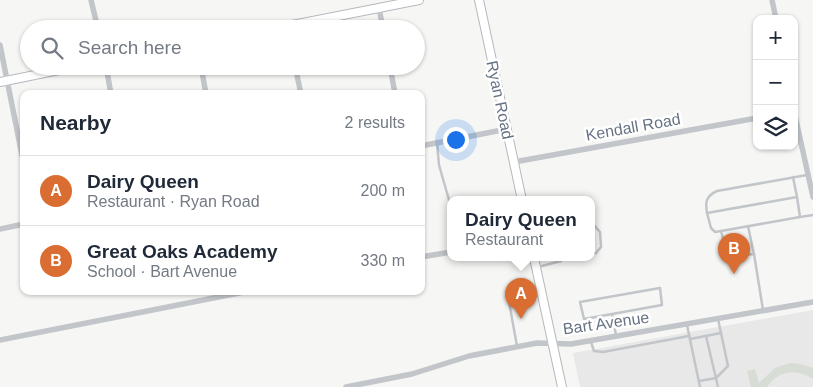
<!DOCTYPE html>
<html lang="en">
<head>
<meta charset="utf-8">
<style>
  :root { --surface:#fff; --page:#f6f6f7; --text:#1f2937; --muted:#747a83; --line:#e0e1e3; --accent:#da6d31 }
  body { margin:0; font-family:Arial,sans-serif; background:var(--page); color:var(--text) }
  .controls { position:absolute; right:15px; top:15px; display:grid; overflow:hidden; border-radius:10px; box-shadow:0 1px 4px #0004 }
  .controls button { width:45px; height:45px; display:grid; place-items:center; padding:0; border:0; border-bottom:1px solid var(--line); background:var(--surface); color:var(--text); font:25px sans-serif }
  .you { position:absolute; left:455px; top:139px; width:18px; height:18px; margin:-12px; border:4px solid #fff; border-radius:50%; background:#1a73e8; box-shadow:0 0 0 8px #1a73e833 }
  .badge { display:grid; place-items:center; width:32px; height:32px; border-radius:50%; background:var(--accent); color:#fff; font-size:16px; font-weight:700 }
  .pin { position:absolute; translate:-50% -41px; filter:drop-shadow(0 1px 2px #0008) }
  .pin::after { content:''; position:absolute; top:26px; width:18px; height:15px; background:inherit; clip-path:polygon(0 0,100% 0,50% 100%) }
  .popup { position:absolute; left:447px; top:196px; width:148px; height:65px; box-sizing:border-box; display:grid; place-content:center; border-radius:10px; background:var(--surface); filter:drop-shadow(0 1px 4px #0005); font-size:16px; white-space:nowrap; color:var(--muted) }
  .popup b { font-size:19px; color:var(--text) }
  .popup::after { content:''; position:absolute; left:50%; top:100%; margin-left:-10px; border:10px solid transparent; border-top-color:var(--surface) }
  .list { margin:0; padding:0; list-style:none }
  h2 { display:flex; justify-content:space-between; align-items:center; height:65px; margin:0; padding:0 20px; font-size:21px }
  h2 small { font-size:16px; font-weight:400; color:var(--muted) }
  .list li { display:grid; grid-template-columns:32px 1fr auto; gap:15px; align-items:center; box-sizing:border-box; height:70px; padding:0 20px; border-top:1px solid var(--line) }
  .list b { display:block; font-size:19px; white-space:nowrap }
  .list p { margin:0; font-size:16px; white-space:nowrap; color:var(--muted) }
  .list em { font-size:16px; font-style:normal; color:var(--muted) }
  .icon { flex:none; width:28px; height:28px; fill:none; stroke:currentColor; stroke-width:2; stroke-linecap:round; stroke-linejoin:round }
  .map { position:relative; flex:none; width:813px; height:387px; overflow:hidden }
  .search { position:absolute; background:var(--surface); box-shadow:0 1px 4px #0004; left:20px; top:20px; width:405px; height:55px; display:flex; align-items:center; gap:12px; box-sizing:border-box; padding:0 18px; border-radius:28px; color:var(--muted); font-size:19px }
  .panel { position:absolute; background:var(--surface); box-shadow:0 1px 4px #0004; left:20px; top:90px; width:405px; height:205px; border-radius:10px }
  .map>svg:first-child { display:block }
</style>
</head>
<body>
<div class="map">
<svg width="813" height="387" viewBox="0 0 813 387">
  <rect width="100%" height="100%" fill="#f6f7f4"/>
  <polygon fill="#e7e8e7" points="813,310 813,387 580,387 573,353"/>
  <path fill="#d7ddd5" d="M 790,363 L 800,364 L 813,368 L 813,379 C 797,368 778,370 767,387 L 751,387 L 747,371 L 755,369 L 759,383 L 775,368 Z"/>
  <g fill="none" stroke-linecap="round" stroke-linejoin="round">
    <g stroke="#b5b8bd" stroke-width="10">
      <g id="secondary">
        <polyline points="479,0 522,200"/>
        <polyline points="272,29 419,0"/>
        <polyline points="0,82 79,66"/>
        <polyline points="534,258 562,387"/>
      </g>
    </g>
    <g stroke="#c2c5c9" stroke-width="2.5">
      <polyline points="437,143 439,165 451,207"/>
      <polyline points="793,177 797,197"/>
      <polyline points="707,213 711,228 715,232 721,231"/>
      <polyline points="800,217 813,215"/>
      <polyline points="591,224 593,224 600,232 601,247 596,253 591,254"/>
      <polyline points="748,226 754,254"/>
      <polyline points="538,267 561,261"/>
      <path d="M 763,310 L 754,254 L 728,257 L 721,231 L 800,217 L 797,197 L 707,213 C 705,202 706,196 717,191 L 807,175"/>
      <polyline points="612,314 584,319 580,302 660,288 662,305 612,314 616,335"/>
      <polyline points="687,325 700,387"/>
      <polyline points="706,336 718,387"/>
      <polyline points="690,339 721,333"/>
      <polyline points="591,342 594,351 603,352 689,336"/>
      <polyline points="517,346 509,302 541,295"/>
      <polyline points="699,381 716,378 728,366 718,319"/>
    </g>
    <g stroke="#c2c5c9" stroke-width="5.5">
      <polyline points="91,0 98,29"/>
      <polyline points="772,0 776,19"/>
      <polyline points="379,8 383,29"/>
      <polyline points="0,45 24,165"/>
      <polyline points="106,66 111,94"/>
      <polyline points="201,66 206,94"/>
      <polyline points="295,66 301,94"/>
      <polyline points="390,66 395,94"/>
      <polyline points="794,111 813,197"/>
      <polyline points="421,146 507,129"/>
      <polyline points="514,162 757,118"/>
      <polyline points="0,229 24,224"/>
      <polyline points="421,257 451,252"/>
      <polyline points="0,340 249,291"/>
      <polyline points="346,387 412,374 469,356 537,343 571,344 813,302"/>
    </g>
    <use href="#secondary" stroke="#fff" stroke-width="8"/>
  </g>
  <g text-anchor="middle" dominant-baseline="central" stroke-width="5" stroke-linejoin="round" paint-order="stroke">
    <g font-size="16" fill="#677383" stroke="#fff">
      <text transform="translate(500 100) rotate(78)">Ryan Road</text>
      <text transform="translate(633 127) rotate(-10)">Kendall Road</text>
      <text transform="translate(606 323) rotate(-8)">Bart Avenue</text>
    </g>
  </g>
</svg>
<div class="controls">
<button>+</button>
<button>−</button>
<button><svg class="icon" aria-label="layers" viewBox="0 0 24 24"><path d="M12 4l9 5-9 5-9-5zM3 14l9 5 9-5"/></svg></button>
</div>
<div class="you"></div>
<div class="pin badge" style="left:521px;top:319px">A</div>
<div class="popup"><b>Dairy Queen</b>Restaurant</div>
<div class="pin badge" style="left:734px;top:274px">B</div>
<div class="search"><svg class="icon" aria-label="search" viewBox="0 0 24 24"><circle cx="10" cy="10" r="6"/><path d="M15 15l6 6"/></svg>Search here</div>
<section class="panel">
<h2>Nearby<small>2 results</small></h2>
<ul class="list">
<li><span class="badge">A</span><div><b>Dairy Queen</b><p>Restaurant · Ryan Road</p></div><em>200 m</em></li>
<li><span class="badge">B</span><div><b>Great Oaks Academy</b><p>School · Bart Avenue</p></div><em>330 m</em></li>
</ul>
</section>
</div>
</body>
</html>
